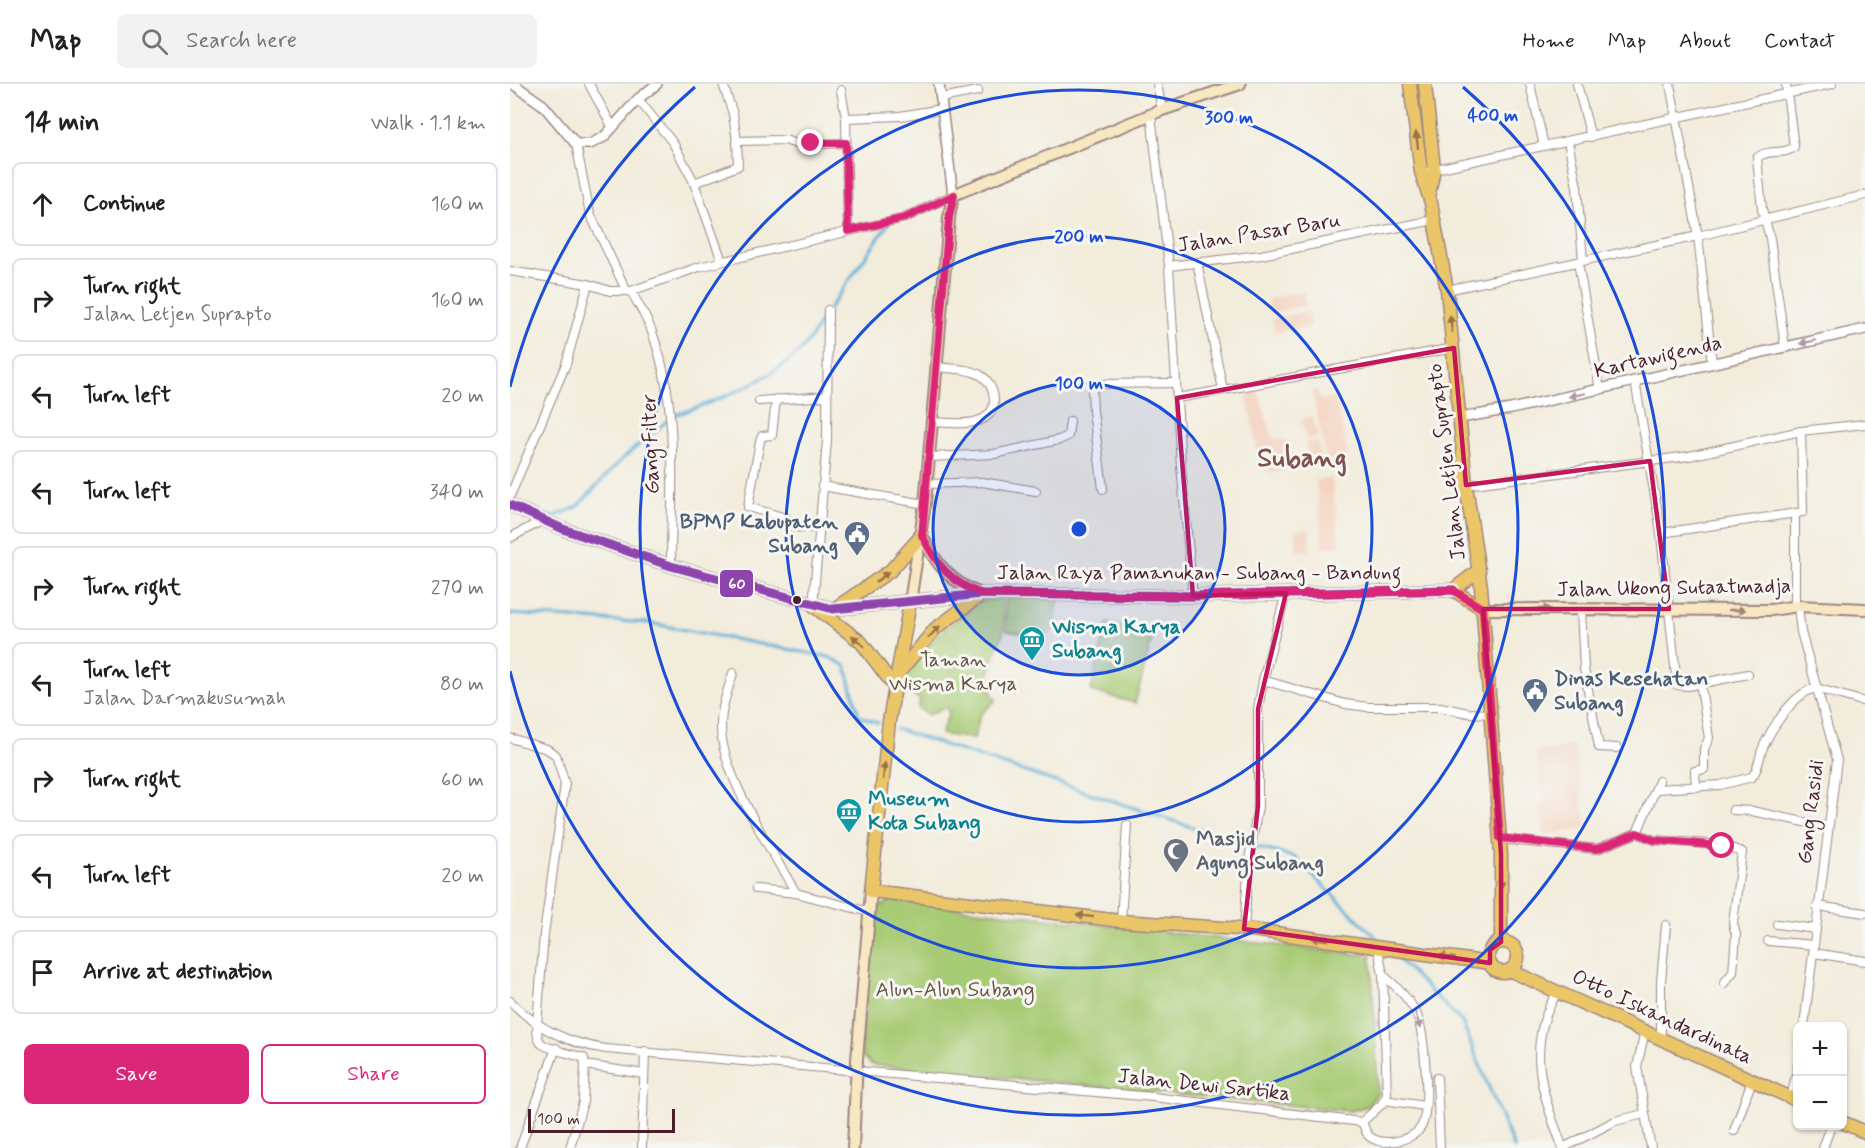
<!DOCTYPE html>
<html lang="en">
<head>
<meta charset="utf-8">
<style>
  :root { --surface:#fff; --page:#f2f2f2; --text:#202124; --muted:#757577; --line:#e0e0e0; --accent:#db2777 }
  body { margin:0; font-family:Mynerve,sans-serif; background:var(--page); color:var(--text) }
  .controls { position:absolute; right:18px; bottom:18px; display:grid; overflow:hidden; border-radius:9px; box-shadow:0 2px 4px #0004 }
  .controls button { width:54px; height:54px; display:grid; place-items:center; padding:0; border:0; border-bottom:2px solid var(--line); background:var(--surface); color:var(--text); font:30px sans-serif }
  .scale { position:absolute; left:18px; bottom:15px; width:147px; box-sizing:border-box; padding-left:6px; border:3px solid #4a1f2b; border-top:0; font-size:16px; line-height:21px; white-space:nowrap; color:#4a1f2b; -webkit-text-stroke:4px #f6f6f2; paint-order:stroke }
  .stop { position:absolute; width:18px; height:18px; margin:-14px; border:4px solid #db2777; border-radius:50%; background:#fff }
  .stop.end { background:#db2777; border-color:#fff; box-shadow:0 2px 6px #0008 }
  .list { margin:0; padding:0; list-style:none }
  h2 { display:flex; justify-content:space-between; align-items:center; height:78px; margin:0; padding:0 24px; font-size:26px }
  h2 small { font-size:20px; font-weight:400; color:var(--muted) }
  .list li { display:grid; grid-template-columns:39px 1fr auto; gap:18px; align-items:center; box-sizing:border-box; height:84px; margin:0 12px 12px; padding:0 12px; border:2px solid var(--line); border-radius:9px }
  .list b { display:block; font-size:22px; white-space:nowrap }
  .list p { margin:0; font-size:20px; white-space:nowrap; color:var(--muted) }
  .list em { font-size:20px; font-style:normal; color:var(--muted) }
  .actions { display:flex; gap:12px; padding:18px 24px }
  .actions a { flex:1; padding:14px 0; border:2px solid var(--accent); border-radius:9px; text-align:center; font-size:21px; color:var(--accent) }
  .actions .main { background:var(--accent); color:#fff }
  .icon { flex:none; width:33px; height:33px; fill:none; stroke:currentColor; stroke-width:2; stroke-linecap:round; stroke-linejoin:round }
  .map { position:relative; flex:none; width:1355px; height:1064px; overflow:hidden }
  header { display:flex; align-items:center; gap:36px; box-sizing:border-box; height:84px; padding:0 30px; background:var(--surface); border-bottom:2px solid var(--line) }
  header strong { font-size:28px }
  nav { display:flex; gap:33px; margin-inline-start:auto; font-size:21px }
  .search { width:420px; height:54px; background:var(--page); display:flex; align-items:center; gap:15px; box-sizing:border-box; padding:0 21px; border-radius:9px; color:var(--muted); font-size:22px }
  main { display:flex }
  aside { flex:1; background:var(--surface) }
  .map>svg:first-child { display:block }
</style>
</head>
<body>
<header>
<strong>Map</strong>
<div class="search"><svg class="icon" aria-label="search" viewBox="0 0 24 24"><circle cx="10" cy="10" r="6"/><path d="M15 15l6 6"/></svg>Search here</div>
<nav><a>Home</a><a>Map</a><a>About</a><a>Contact</a></nav>
</header>
<main>
<aside>
<h2>14 min<small>Walk · 1.1 km</small></h2>
<ul class="list">
<li><svg class="icon" aria-label="ahead" viewBox="0 0 24 24"><path d="M12 20V5M6 11l6-6 6 6"/></svg><div><b>Continue</b></div><em>160 m</em></li>
<li><svg class="icon" aria-label="right" viewBox="0 0 24 24"><path d="M7 20v-9h11M14 6l5 5-5 5"/></svg><div><b>Turn right</b><p>Jalan Letjen Suprapto</p></div><em>160 m</em></li>
<li><svg class="icon" aria-label="left" viewBox="0 0 24 24"><path d="M17 20v-9H6M10 6l-5 5 5 5"/></svg><div><b>Turn left</b></div><em>20 m</em></li>
<li><svg class="icon" aria-label="left" viewBox="0 0 24 24"><path d="M17 20v-9H6M10 6l-5 5 5 5"/></svg><div><b>Turn left</b></div><em>340 m</em></li>
<li><svg class="icon" aria-label="right" viewBox="0 0 24 24"><path d="M7 20v-9h11M14 6l5 5-5 5"/></svg><div><b>Turn right</b></div><em>270 m</em></li>
<li><svg class="icon" aria-label="left" viewBox="0 0 24 24"><path d="M17 20v-9H6M10 6l-5 5 5 5"/></svg><div><b>Turn left</b><p>Jalan Darmakusumah</p></div><em>80 m</em></li>
<li><svg class="icon" aria-label="right" viewBox="0 0 24 24"><path d="M7 20v-9h11M14 6l5 5-5 5"/></svg><div><b>Turn right</b></div><em>60 m</em></li>
<li><svg class="icon" aria-label="left" viewBox="0 0 24 24"><path d="M17 20v-9H6M10 6l-5 5 5 5"/></svg><div><b>Turn left</b></div><em>20 m</em></li>
<li><svg class="icon" aria-label="arrive" viewBox="0 0 24 24"><path d="M6 21V4h12l-3 4 3 4H6"/></svg><div><b>Arrive at destination</b></div></li>
</ul>
<div class="actions"><a class="main">Save</a><a>Share</a></div>
</aside>
<div class="map">
<svg width="1355" height="1064" viewBox="0 0 1355 1064">
  <rect width="100%" height="100%" fill="#f6f6f2"/>
  <filter id="ink" filterUnits="userSpaceOnUse"><feTurbulence type="fractalNoise" baseFrequency=".0167" numOctaves="2"/><feDisplacementMap in="SourceGraphic" scale="12" xChannelSelector="R" yChannelSelector="G"/><feConvolveMatrix kernelMatrix="1 2 1 2 8 2 1 2 1" color-interpolation-filters="sRGB"/></filter>
  <filter id="wash" filterUnits="userSpaceOnUse"><feTurbulence type="fractalNoise" baseFrequency=".008" numOctaves="4" result="noise"/><feDisplacementMap in="SourceGraphic" scale="24" xChannelSelector="R" yChannelSelector="G"/><feGaussianBlur stdDeviation="1.35" result="paint"/><feColorMatrix in="noise" values="0 0 0 0 0 0 0 0 0 0 0 0 0 0 0 0 0 1.4 0 .05"/><feComposite in="paint" operator="in"/></filter>
  <g filter="url(#wash)">
    <rect width="100%" height="100%" fill="#f2ecdb"/>
    <g fill="#f4d3c0">
      <polygon points="793,207 796,221 760,229 757,215"/>
      <polygon points="798,227 801,242 765,249 762,235"/>
      <polygon points="746,301 763,354 779,357 785,382 760,390 747,366 736,304"/>
      <polygon points="808,306 810,316 827,313 838,374 817,378 802,307"/>
      <polygon points="803,332 808,354 797,356 792,335"/>
      <polygon points="808,357 813,382 801,384 796,359"/>
      <polygon points="822,394 830,462 813,464 806,396"/>
      <polygon points="799,445 800,466 787,467 785,446"/>
      <polygon points="1064,661 1077,744 1035,751 1028,722 1034,720 1025,668"/>
    </g>
    <g fill="#a8cb75" stroke="#797550" stroke-width="1.5">
      <polygon points="496,514 549,514 542,547 532,553 497,547"/>
      <path d="M 493,515 C 493,525 496,539 493,549 C 487,572 469,592 486,616 L 470,631 L 464,655 L 431,650 L 439,628 L 435,623 L 418,631 L 408,624 L 410,615 L 397,608 L 388,618 L 394,593 L 429,549 L 473,516 Z"/>
      <polygon points="597,539 643,551 625,619 581,607"/>
      <polygon points="382,816 861,872 868,1009 858,1022 840,1027 362,981 353,973 351,966 363,827"/>
    </g>
    <g fill="none" stroke-linecap="round" stroke-linejoin="round">
      <g stroke="#5caed7" stroke-width="3">
        <polyline points="319,225 379,139"/>
        <path d="M 162,332 C 203,319 261,296 291,266 C 301,256 308,242 315,230"/>
        <polyline points="40,434 67,423 111,376 158,336"/>
        <polyline points="0,530 139,539 319,573 336,582 349,632 369,639"/>
        <polyline points="386,645 724,757 784,773 872,859"/>
        <polyline points="883,870 952,938 1004,1064"/>
      </g>
    </g>
  </g>
  <g filter="url(#ink)">
    <g fill="none" stroke-linecap="round" stroke-linejoin="round">
      <g stroke="#9e8683" stroke-width="10">
        <g id="minor">
          <polyline points="79,0 103,44"/>
          <polyline points="213,0 223,30 227,57"/>
          <polyline points="647,0 652,26"/>
          <polyline points="1020,0 1034,62"/>
          <polyline points="1067,0 1081,53"/>
          <polyline points="1160,0 1188,152 1202,279"/>
          <polyline points="331,6 336,34 338,147"/>
          <polyline points="431,14 468,7"/>
          <polyline points="128,15 163,59 183,96 212,177"/>
          <polyline points="641,31 659,182 751,171 924,136"/>
          <polyline points="336,34 390,32 432,25"/>
          <polyline points="1058,57 1067,103 1073,177"/>
          <polyline points="66,60 80,130 116,206"/>
          <polyline points="921,86 1322,0"/>
          <polyline points="184,99 228,82 227,57 275,56 289,61 336,59"/>
          <polyline points="687,178 713,306 944,264"/>
          <polyline points="1068,178 1090,306"/>
          <polyline points="659,182 671,382 683,512"/>
          <polyline points="0,187 78,200 100,207 121,207 189,183 395,134 443,111"/>
          <polyline points="937,206 1188,152 1355,111"/>
          <path d="M 121,207 C 128,220 137,234 142,248 C 170,323 161,404 161,482"/>
          <path d="M 1275,263 L 1260,154 L 1252,125 L 1247,74 C 1257,64 1274,72 1284,63 L 1276,0"/>
          <polyline points="1125,297 1150,442 1167,601 1178,602 1238,590"/>
          <polyline points="667,314 713,306"/>
          <polyline points="266,315 262,351 252,352 250,357 238,423 276,434 283,443 309,444"/>
          <polyline points="249,317 316,312"/>
          <path d="M 423,338 C 442,339 486,346 484,314 C 483,305 478,295 470,291 C 459,284 441,285 428,283"/>
          <polyline points="420,373 484,370 549,356 558,352 560,337"/>
          <polyline points="417,400 472,398 526,407"/>
          <polyline points="956,401 1179,372 1291,347 1355,340"/>
          <polyline points="312,402 415,420"/>
          <polyline points="593,405 583,327 582,304 593,300 666,299"/>
          <polyline points="0,412 56,280 78,200"/>
          <polyline points="1151,449 1293,428 1291,347"/>
          <polyline points="0,454 33,436"/>
          <polyline points="303,521 317,357 318,226"/>
          <polyline points="1288,522 1291,548 1327,676 1294,942"/>
          <polyline points="1285,523 1285,429"/>
          <polyline points="1071,525 1074,585 1089,663 1107,664"/>
          <path d="M 223,589 C 218,606 210,626 211,644 C 211,689 263,769 286,809"/>
          <polyline points="753,596 776,509"/>
          <path d="M 0,654 L 37,665 L 46,671 L 55,700 L 34,850 L 27,941 C 27,947 27,956 32,960 C 39,965 65,971 74,974 L 75,981 L 134,990"/>
          <polyline points="1186,703 1185,687 1194,685 1194,665 1199,654 1190,598"/>
          <path d="M 1147,705 L 1210,701 L 1242,693 C 1248,686 1249,675 1252,666 C 1260,646 1284,608 1306,604 L 1355,618"/>
          <polyline points="1223,726 1242,727 1318,743"/>
          <polyline points="1127,749 1144,756 1212,761 1232,768 1223,839 1226,851 1223,888 1214,899"/>
          <polyline points="990,755 1087,765 1127,749 1149,697"/>
          <polyline points="246,805 286,809 359,828"/>
          <polyline points="1307,822 1355,829"/>
          <polyline points="611,837 617,741"/>
          <polyline points="1267,840 1306,845"/>
          <polyline points="734,845 739,776 748,722 748,625 753,596 835,620 858,623 930,623 958,629 981,630"/>
          <polyline points="1258,857 1304,861"/>
          <polyline points="1304,869 1355,877"/>
          <path d="M 1048,907 C 1014,960 1032,1010 1053,1064 L 1105,1037 L 1134,1030"/>
          <path d="M 0,917 C 28,945 57,959 96,965 L 643,1013 L 852,1038 L 872,1020 L 877,1011 L 873,891 L 868,864"/>
          <polyline points="1135,946 1127,983 1141,1064"/>
          <polyline points="1151,953 1151,897 1156,841"/>
          <polyline points="927,994 930,1064"/>
          <polyline points="1281,1014 1288,982"/>
          <polyline points="874,1016 915,1022"/>
          <path d="M 852,1038 C 854,1042 855,1047 858,1051 C 870,1064 903,1057 911,1043 C 921,1025 915,948 906,929 C 899,914 886,902 873,891"/>
          <polyline points="1224,1047 1242,996"/>
          <polyline points="10,1064 46,964"/>
          <polyline points="60,1064 73,1018 75,981"/>
          <polyline points="132,1064 135,967"/>
          <polyline points="1313,1064 1321,1042"/>
        </g>
      </g>
      <g stroke="#9e8683" stroke-width="12">
        <g id="tertiary">
          <polyline points="3,0 33,21 66,60 80,60 94,53 128,15 147,0"/>
          <polyline points="429,0 443,111"/>
          <polyline points="950,334 1001,325 1355,245"/>
        </g>
      </g>
      <g stroke="#9e8683" stroke-width="14">
        <g id="secondary">
          <path d="M 412,452 C 426,480 441,499 471,510"/>
          <polyline points="400,518 415,420 439,134 443,111 652,26 730,0"/>
          <polyline points="973,525 1261,526 1288,522 1355,525"/>
          <polyline points="343,1064 347,976 361,807"/>
        </g>
      </g>
      <g stroke="#9e8683" stroke-width="15">
        <g id="primary">
          <polyline points="900,0 911,88 921,119 937,206 956,401 971,503 991,770 991,858"/>
          <polyline points="915,0 924,85 919,109"/>
          <polyline points="0,421 53,445 161,482 323,525 472,510 683,512 943,506"/>
          <polyline points="943,506 973,525"/>
          <polyline points="943,506 969,486"/>
          <polyline points="400,518 379,637 361,807 611,837 743,846 980,879"/>
          <polyline points="305,523 351,558 384,602"/>
          <polyline points="327,523 380,487 412,451"/>
          <polyline points="387,591 425,545 471,511"/>
          <circle cx="993" cy="873" r="15"/>
          <polyline points="999,886 1288,1017"/>
          <polyline points="1332,1038 1355,1048"/>
        </g>
      </g>
      <use href="#minor" stroke="#fff" stroke-width="8"/>
      <use href="#tertiary" stroke="#fff" stroke-width="9"/>
      <use href="#secondary" stroke="#f7e8c3" stroke-width="10"/>
      <use href="#primary" stroke="#ebc669" stroke-width="12"/>
      <g stroke="#f6f6f2" stroke-width="14">
        <polyline id="bus-1" points="0,421 53,445 161,482 323,525 472,510 683,512 943,506"/>
      </g>
      <use href="#bus-1" stroke="#8e44ad" stroke-width="9"/>
    </g>
    <defs><path id="oneway-solid" d="M-6-.8H1V-3.2L6.5 0L1 3.2V.8H-6Z" transform="scale(1.5)"/></defs>
    <g fill="#9a724a">
      <use href="#oneway-solid" transform="translate(907 56) rotate(-97)"/>
      <use href="#oneway-solid" transform="translate(941 240) rotate(-97)"/>
      <use href="#oneway-solid" transform="translate(372 493) rotate(-38)"/>
      <use href="#oneway-solid" transform="translate(424 548) rotate(-46)"/>
      <use href="#oneway-solid" transform="translate(348 557) rotate(-139)"/>
      <use href="#oneway-solid" transform="translate(374 687) rotate(-84)"/>
      <use href="#oneway-solid" transform="translate(991 796) rotate(90)"/>
      <use href="#oneway-solid" transform="translate(575 832) rotate(-173)"/>
      <use href="#oneway-solid" transform="translate(810 855) rotate(-172)"/>
      <use href="#oneway-solid" transform="translate(937 873) rotate(-171)"/>
    </g>
    <g fill="#ae9aa0">
      <use href="#oneway-solid" transform="translate(1298 258) rotate(168)"/>
      <use href="#oneway-solid" transform="translate(1067 311) rotate(168)"/>
      <use href="#oneway-solid" transform="translate(908 937) rotate(72)"/>
    </g>
    <g fill="#a08477">
      <use href="#oneway-solid" transform="translate(1032 525)"/>
      <use href="#oneway-solid" transform="translate(1227 526)"/>
    </g>
  </g>
  <g fill="none" stroke-linecap="round" stroke-linejoin="round" filter="url(#ink)">
    <path stroke="#db2777" stroke-width="8" d="M 301,59 L 336,59 L 338,147 L 395,134 L 444,111 L 439,134 L 412,451 C 426,480 441,499 472,510 L 684,512 L 943,506 L 973,525 L 990,754 L 1087,765 L 1127,749 L 1144,756 L 1212,762"/>
  </g>
  <path fill="none" stroke="#c2185b" stroke-width="4.5" stroke-linejoin="round" d="M 944,264 L 956,401 L 1140,377 L 1159,525 L 973,525 L 991,770 L 991,858 L 980,866 L 980,879 L 734,845 L 748,722 L 748,625 L 776,509 L 683,512 L 667,314 Z"/>
  <circle cx="569" cy="445" r="146" fill="#1d4ed8" fill-opacity=".12"/>
  <g fill="none" stroke="#1d4ed8" stroke-width="3">
    <circle cx="569" cy="445" r="146"/>
    <circle cx="569" cy="445" r="293"/>
    <circle cx="569" cy="445" r="439"/>
    <path d="M0 303A586 586 0 0 1 185 3M953 3A586 586 0 1 1 0 587"/>
  </g>
  <defs>
    <g id="civic-pin" transform="scale(1.35)"><path d="M0 17L-7.5 6A9.5 9.5 0 1 1 7.5 6Z" fill="#5c6f8a" stroke="#f6f6f2"/><path d="M-.6-6.5H3V-4.5H.6V-3L4-1V1h2V6H-6V1h2V-1L-.6-3ZM-1.2 2.5V6h2.4V2.5Z" fill="#fff"/></g>
    <g id="museum-pin" transform="scale(1.35)"><path d="M0 17L-7.5 6A9.5 9.5 0 1 1 7.5 6Z" fill="#0f9aa8" stroke="#f6f6f2"/><path d="M0-6L6-3V-2H-6V-3ZM-5-1h2V3h-2ZM-1-1h2V3h-2ZM3-1h2V3H3ZM-6 4H6V6H-6Z" fill="#fff"/></g>
    <g id="mosque-pin" transform="scale(1.35)"><path d="M0 17L-7.5 6A9.5 9.5 0 1 1 7.5 6Z" fill="#6b7280" stroke="#f6f6f2"/><path d="M3.5-4.9A6 6 0 1 0 3.5 4.9A5 5 0 1 1 3.5-4.9Z" fill="#fff"/></g>
  </defs>
  <g fill-rule="evenodd">
    <use href="#civic-pin" x="347" y="450"/>
    <use href="#museum-pin" x="522" y="555"/>
    <use href="#civic-pin" x="1025" y="607"/>
    <use href="#museum-pin" x="339" y="727"/>
    <use href="#mosque-pin" x="666" y="767"/>
  </g>
  <circle fill="#4a1f2b" stroke="#f6f6f2" stroke-width="2" cx="287" cy="516" r="5"/>
  <g text-anchor="middle" dominant-baseline="central" stroke-width="6" stroke-linejoin="round" paint-order="stroke">
    <g font-size="21" fill="#4a1f2b" stroke="#f6f6f2">
      <text transform="translate(749 149) rotate(-9)">Jalan Pasar Baru</text>
      <text transform="translate(1148 273) rotate(-13)">Kartawigenda</text>
      <text transform="translate(141 360) rotate(-92)">Gang Filter</text>
      <text transform="translate(937 378) rotate(-97)">Jalan Letjen Suprapto</text>
      <text x="689" y="489">Jalan Raya Pamanukan - Subang - Bandung</text>
      <text transform="translate(1164 504) rotate(-1)">Jalan Ukong Sutaatmadja</text>
      <text transform="translate(1301 728) rotate(-83)">Gang Rasidi</text>
      <text transform="translate(1152 933) rotate(25)">Otto Iskandardinata</text>
      <text transform="translate(694 1001) rotate(6)">Jalan Dewi Sartika</text>
    </g>
    <g font-size="21" font-weight="bold" fill="#4e5e75" stroke="#f6f6f2" text-anchor="end">
      <text x="328" y="438">BPMP Kabupaten<tspan x="328" dy="24">Subang</tspan></text>
      <text x="1044" y="595" text-anchor="start">Dinas Kesehatan<tspan x="1044" dy="24">Subang</tspan></text>
    </g>
    <g font-size="21" font-weight="bold" fill="#0d838f" stroke="#f6f6f2" text-anchor="start">
      <text x="542" y="543">Wisma Karya<tspan x="542" dy="24">Subang</tspan></text>
      <text x="358" y="715">Museum<tspan x="358" dy="24">Kota Subang</tspan></text>
    </g>
    <g font-size="21" fill="#665341" stroke="#f6f6f2">
      <text x="443" y="576">Taman<tspan x="443" dy="24">Wisma Karya</tspan></text>
      <text x="445" y="906">Alun-Alun Subang</text>
    </g>
    <g font-size="21" font-weight="bold" fill="#5b616d" stroke="#f6f6f2" text-anchor="start">
      <text x="686" y="755">Masjid<tspan x="686" dy="24">Agung Subang</tspan></text>
    </g>
    <g font-size="27" font-weight="bold" fill="#7f524c" stroke="#f6f6f2">
      <text x="792" y="374">Subang</text>
    </g>
  </g>
  <circle cx="569" cy="445" r="9" fill="#1d4ed8" stroke="#f6f6f2" stroke-width="3"/>
  <g font-size="18" text-anchor="middle" font-weight="bold" fill="#1d4ed8" stroke="#f6f6f2" stroke-width="6" stroke-linejoin="round" paint-order="stroke">
    <text x="983" y="37">400 m</text>
    <text x="719" y="39">300 m</text>
    <text x="569" y="158">200 m</text>
    <text x="569" y="305">100 m</text>
  </g>
  <rect stroke="#f6f6f2" stroke-width="2" x="209" y="485" width="35" height="29" rx="6" fill="#8e44ad"/>
  <g font-size="16" text-anchor="middle" font-weight="bold" fill="#fff">
    <text x="227" y="505">60</text>
  </g>
</svg>
<div class="controls">
<button>+</button>
<button>−</button>
</div>
<div class="scale">100 m</div>
<div class="stop" style="left:1212px;top:762px"></div>
<div class="stop end" style="left:301px;top:59px"></div>
</div>
</main>
</body>
</html>
